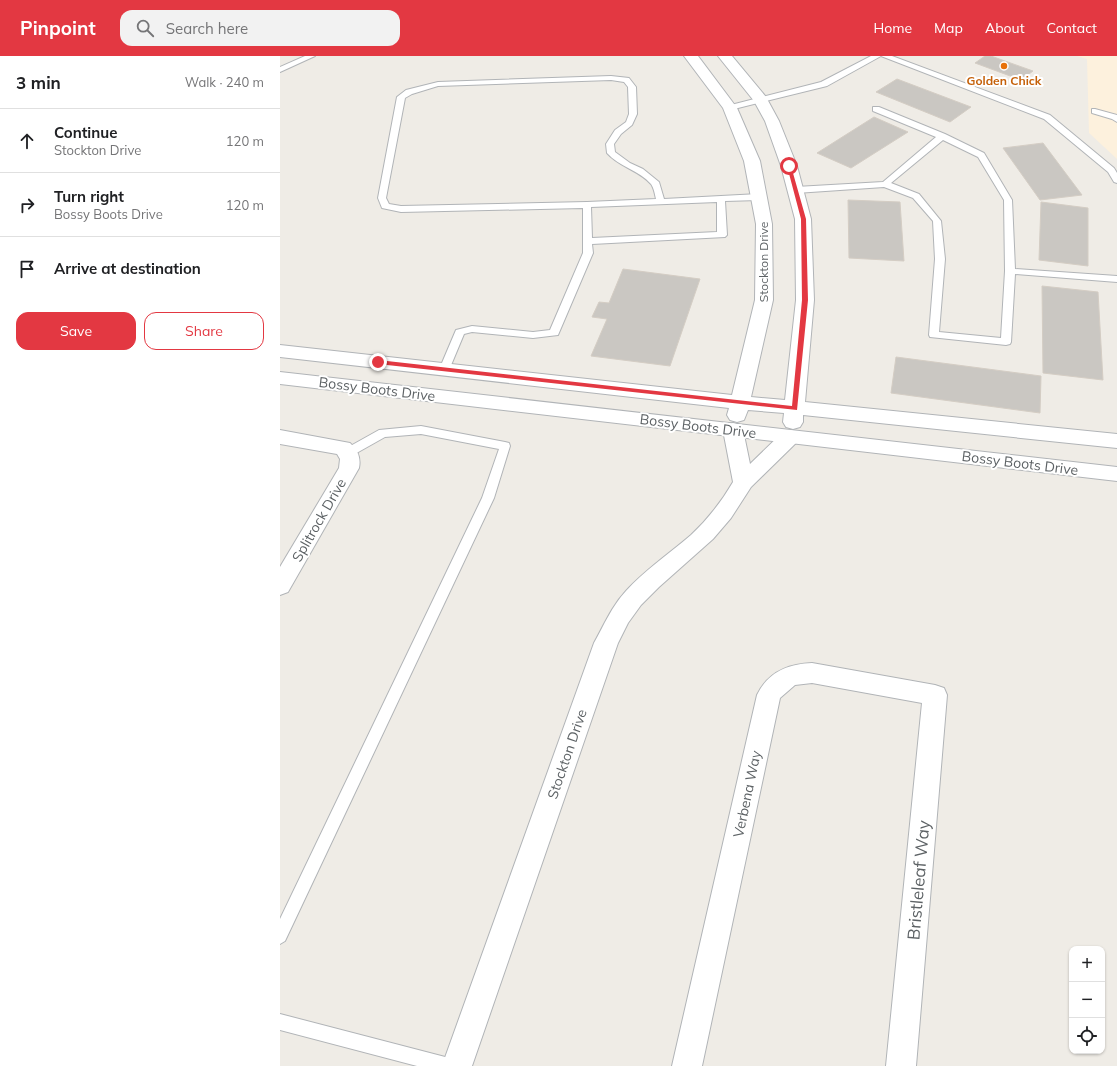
<!DOCTYPE html>
<html lang="en">
<head>
<meta charset="utf-8">
<style>
  :root { --surface:#fff; --page:#f2f2f2; --text:#202124; --muted:#757577; --line:#e0e0e0; --accent:#e33842 }
  body { margin:0; font-family:Mulish,sans-serif; background:var(--page); color:var(--text) }
  .controls { position:absolute; right:12px; bottom:12px; display:grid; overflow:hidden; border-radius:8px; box-shadow:0 1px 3px #0004 }
  .controls button { width:36px; height:36px; display:grid; place-items:center; padding:0; border:0; border-bottom:1px solid var(--line); background:var(--surface); color:var(--text); font:20px sans-serif }
  .stop { position:absolute; width:12px; height:12px; margin:-9px; border:3px solid #e33842; border-radius:50%; background:#fff }
  .stop.end { background:#e33842; border-color:#fff; box-shadow:0 1px 4px #0008 }
  .list { margin:0; padding:0; list-style:none }
  h2 { display:flex; justify-content:space-between; align-items:center; height:52px; margin:0; padding:0 16px; font-size:17px }
  h2 small { font-size:13px; font-weight:400; color:var(--muted) }
  .list li { display:grid; grid-template-columns:26px 1fr auto; gap:12px; align-items:center; box-sizing:border-box; height:64px; padding:0 16px; border-top:1px solid var(--line) }
  .list b { display:block; font-size:15px; white-space:nowrap }
  .list p { margin:0; font-size:13px; white-space:nowrap; color:var(--muted) }
  .list em { font-size:13px; font-style:normal; color:var(--muted) }
  .actions { display:flex; gap:8px; padding:12px 16px }
  .actions a { flex:1; padding:9px 0; border:1px solid var(--accent); border-radius:12px; text-align:center; font-size:14px; color:var(--accent) }
  .actions .main { background:var(--accent); color:#fff }
  .icon { flex:none; width:22px; height:22px; fill:none; stroke:currentColor; stroke-width:2; stroke-linecap:round; stroke-linejoin:round }
  .map { position:relative; flex:none; width:837px; height:1010px; overflow:hidden }
  header { display:flex; align-items:center; gap:24px; box-sizing:border-box; height:56px; padding:0 20px; background:var(--accent); color:#fff }
  header strong { font-size:19px }
  nav { display:flex; gap:22px; margin-inline-start:auto; font-size:14px }
  .search { width:280px; height:36px; background:var(--page); display:flex; align-items:center; gap:10px; box-sizing:border-box; padding:0 14px; border-radius:12px; color:var(--muted); font-size:15px }
  main { display:flex }
  aside { flex:1; background:var(--surface) }
  .map>svg:first-child { display:block }
</style>
</head>
<body>
<header>
<strong>Pinpoint</strong>
<div class="search"><svg class="icon" aria-label="search" viewBox="0 0 24 24"><circle cx="10" cy="10" r="6"/><path d="M15 15l6 6"/></svg>Search here</div>
<nav><a>Home</a><a>Map</a><a>About</a><a>Contact</a></nav>
</header>
<main>
<aside>
<h2>3 min<small>Walk · 240 m</small></h2>
<ul class="list">
<li><svg class="icon" aria-label="ahead" viewBox="0 0 24 24"><path d="M12 20V5M6 11l6-6 6 6"/></svg><div><b>Continue</b><p>Stockton Drive</p></div><em>120 m</em></li>
<li><svg class="icon" aria-label="right" viewBox="0 0 24 24"><path d="M7 20v-9h11M14 6l5 5-5 5"/></svg><div><b>Turn right</b><p>Bossy Boots Drive</p></div><em>120 m</em></li>
<li><svg class="icon" aria-label="arrive" viewBox="0 0 24 24"><path d="M6 21V4h12l-3 4 3 4H6"/></svg><div><b>Arrive at destination</b></div></li>
</ul>
<div class="actions"><a class="main">Save</a><a>Share</a></div>
</aside>
<div class="map">
<svg width="837" height="1010" viewBox="0 0 837 1010">
  <rect width="100%" height="100%" fill="#efece6"/>
  <polygon fill="#fdf1dd" points="797,0 837,0 837,103 809,77 807,3"/>
  <g fill="#cac7c2" stroke="#d4cdc4">
    <polygon points="705,0 711,0 753,15 741,24 695,7"/>
    <polygon points="617,23 691,51 670,66 596,36"/>
    <polygon points="594,61 628,76 571,112 537,97"/>
    <polygon points="763,87 802,139 760,144 723,92"/>
    <polygon points="568,144 620,146 624,205 569,202"/>
    <polygon points="761,146 808,152 808,210 759,204"/>
    <polygon points="343,213 420,223 390,310 311,300 327,263 312,261 319,246 329,247"/>
    <polygon points="762,230 818,236 823,324 763,317"/>
    <polygon points="616,301 761,320 760,357 611,337"/>
  </g>
  <g fill="none" stroke-linecap="round" stroke-linejoin="round">
    <g stroke="#b1b4b7" stroke-width="2">
      <g id="service">
        <polygon points="25,0 35,0 0,16 0,11"/>
        <polygon points="591,0 601,0 547,30 450,54 446,52 447,50 541,26"/>
        <polygon points="601,0 612,0 770,59 834,112 837,117 837,127 834,126 828,116 764,63"/>
        <path d="M 331,20 L 349,22 L 356,31 L 357,58 L 352,69 L 341,78 L 334,88 L 335,96 L 350,107 L 363,113 L 379,126 L 384,143 L 479,138 L 483,141 L 479,144 L 445,145 L 447,179 L 445,181 L 312,188 L 313,197 L 278,279 L 253,282 L 192,276 L 184,278 L 169,314 L 164,317 L 160,316 L 159,314 L 176,274 L 192,270 L 253,276 L 270,274 L 303,197 L 303,152 L 121,156 L 102,152 L 98,142 L 117,41 L 126,34 L 158,26 ZM 331,24 L 344,26 L 348,31 L 349,58 L 346,66 L 335,74 L 326,88 L 327,97 C 339,111 359,114 371,128 C 374,132 375,139 376,143 L 307,146 L 121,150 L 109,148 L 106,142 L 125,42 L 132,38 L 158,30 ZM 437,146 L 437,176 L 312,182 L 311,151 Z"/>
        <path d="M 593,51 L 599,51 L 665,78 L 704,97 L 732,144 L 735,213 L 837,220 L 837,226 L 735,218 L 731,286 L 730,288 L 726,289 L 650,281 L 649,279 L 655,203 L 653,165 L 633,142 L 604,131 L 516,137 L 512,134 L 516,131 L 603,126 L 656,81 L 593,55 ZM 663,84 L 698,101 L 724,144 L 725,215 L 721,282 L 659,276 L 665,203 L 661,165 L 639,138 L 611,127 Z"/>
        <polygon points="812,53 815,53 837,59 837,66 832,63 812,57"/>
        <polygon points="141,370 225,386 229,387 230,390 214,442 5,885 0,888 0,863 202,442 219,393 141,378 105,381 73,399 65,399 63,396 65,393 99,374"/>
        <polygon points="0,958 169,1002 175,1004 177,1010 137,1010 0,974"/>
      </g>
    </g>
    <g stroke="#b1b4b7" stroke-width="2">
      <g id="minor">
        <path d="M 453,367 L 460,369 L 463,374 L 470,408 L 503,376 L 510,374 L 517,376 L 520,381 L 517,386 L 471,431 L 451,462 L 433,483 L 379,531 L 361,549 L 348,567 L 338,587 L 192,1010 L 162,1010 L 314,587 C 324,569 332,550 346,535 C 365,514 389,498 411,479 C 427,464 442,445 453,426 L 443,374 L 446,369 Z"/>
        <path d="M 0,374 L 70,387 C 78,394 81,402 79,412 L 8,536 L 0,539 L 0,511 L 59,412 L 60,403 L 57,398 L 0,388 Z"/>
        <path d="M 532,607 L 655,629 L 664,632 L 667,639 L 636,1010 L 606,1010 L 642,647 L 532,627 L 515,629 L 500,642 L 422,1010 L 392,1010 L 477,639 C 488,616 508,608 532,607 Z"/>
      </g>
    </g>
    <g stroke="#b1b4b7" stroke-width="2">
      <g id="tertiary">
        <polygon points="404,0 418,0 457,52 480,105 492,168 493,244 471,341 505,344 516,244 515,163 501,110 485,65 474,45 438,0 452,0 486,41 499,65 517,110 531,163 534,244 525,346 837,378 837,392 523,359 523,366 520,371 513,373 506,371 503,366 504,357 468,354 464,364 457,366 450,364 447,359 449,352 0,301 0,289 452,339 475,244 476,168 464,105 443,52"/>
        <polygon points="0,316 837,411 837,425 0,328"/>
      </g>
    </g>
    <use href="#service" fill="#fff" fill-rule="evenodd"/>
    <use href="#minor" fill="#fff" fill-rule="evenodd"/>
    <use href="#tertiary" fill="#fff" fill-rule="evenodd"/>
  </g>
  <polygon fill="#e33842" points="509,108 511,110 526,163 528,244 517,354 98,308 95,306 98,304 512,350 522,244 521,163 507,110"/>
  <circle fill="#e8710a" stroke="#fff" stroke-width="1.5" cx="724" cy="10" r="4"/>
  <g text-anchor="middle" dominant-baseline="central" stroke-width="4" stroke-linejoin="round" paint-order="stroke">
    <g font-size="12" font-weight="bold" fill="#c56008" stroke="#fff">
      <text x="724" y="24">Golden Chick</text>
    </g>
    <g font-size="12" fill="#5d6265" stroke="#fff">
      <text transform="translate(483 206) rotate(-90)">Stockton Drive</text>
    </g>
    <g font-size="14" fill="#5d6265" stroke="#fff">
      <text transform="translate(97 333) rotate(7)">Bossy Boots Drive</text>
      <text transform="translate(418 370) rotate(7)">Bossy Boots Drive</text>
      <text transform="translate(740 407) rotate(7)">Bossy Boots Drive</text>
      <text transform="translate(39 464) rotate(-60)">Splitrock Drive</text>
      <text transform="translate(287 698) rotate(-71)">Stockton Drive</text>
      <text transform="translate(467 738) rotate(-78)">Verbena Way</text>
    </g>
    <g font-size="17" fill="#5d6265" stroke="#fff">
      <text transform="translate(638 824) rotate(-85)">Bristleleaf Way</text>
    </g>
  </g>
</svg>
<div class="controls">
<button>+</button>
<button>−</button>
<button><svg class="icon" aria-label="locate" viewBox="0 0 24 24"><circle cx="12" cy="12" r="6"/><path d="M12 2v4M12 18v4M2 12h4M18 12h4"/></svg></button>
</div>
<div class="stop" style="left:509px;top:110px"></div>
<div class="stop end" style="left:98px;top:306px"></div>
</div>
</main>
</body>
</html>
